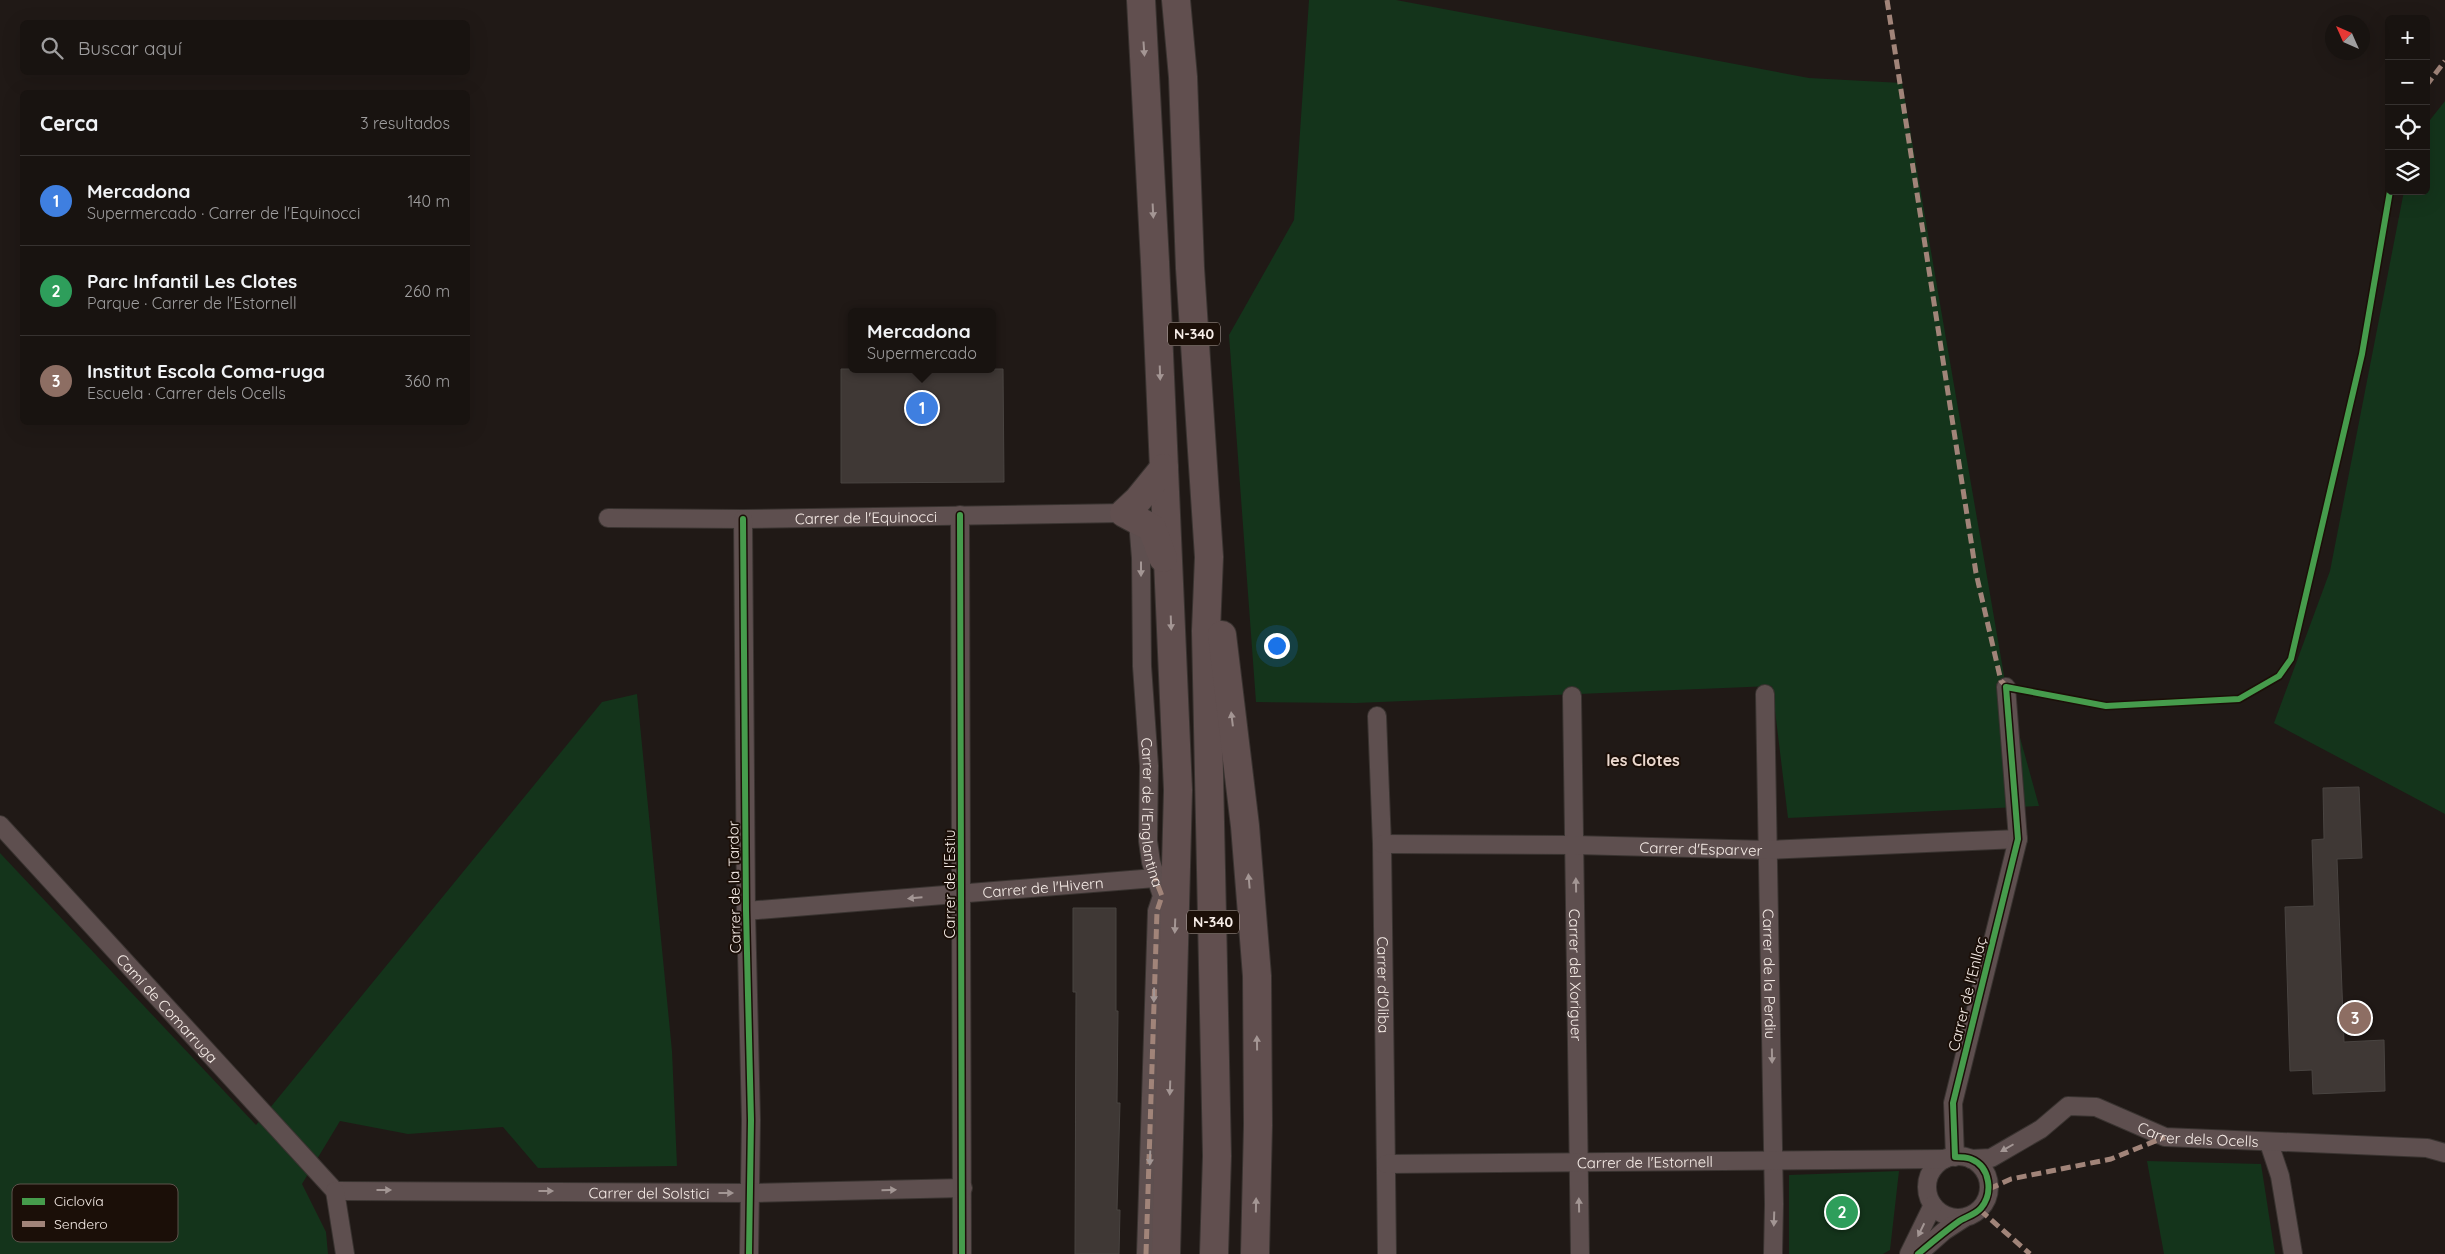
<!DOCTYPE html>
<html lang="es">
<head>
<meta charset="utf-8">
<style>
  :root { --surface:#181310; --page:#25201e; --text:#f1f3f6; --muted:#9f9e9f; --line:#363230; --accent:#aca39e }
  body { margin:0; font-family:Quicksand,sans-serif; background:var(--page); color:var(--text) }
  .controls { position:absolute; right:15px; top:15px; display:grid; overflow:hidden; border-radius:8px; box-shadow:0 5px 20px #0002 }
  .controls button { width:45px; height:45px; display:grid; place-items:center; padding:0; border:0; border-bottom:1px solid var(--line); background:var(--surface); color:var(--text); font:25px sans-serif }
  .compass { position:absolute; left:2325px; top:15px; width:45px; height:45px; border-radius:50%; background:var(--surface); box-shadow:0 5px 20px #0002; rotate:315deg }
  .you { position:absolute; left:1276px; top:645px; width:18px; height:18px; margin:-12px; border:4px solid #fff; border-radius:50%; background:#1a73e8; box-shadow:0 0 0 8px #1a73e833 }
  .badge { display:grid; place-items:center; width:32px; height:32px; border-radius:50%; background:var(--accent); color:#fff; font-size:16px; font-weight:700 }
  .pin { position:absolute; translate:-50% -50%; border:2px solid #fff; box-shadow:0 1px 5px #0006 }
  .popup { position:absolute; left:848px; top:308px; width:148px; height:65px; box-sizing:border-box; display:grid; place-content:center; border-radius:8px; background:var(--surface); filter:drop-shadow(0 1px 4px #0005); font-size:16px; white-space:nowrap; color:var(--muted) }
  .popup b { font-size:19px; color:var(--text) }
  .popup::after { content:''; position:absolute; left:50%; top:100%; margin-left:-10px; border:10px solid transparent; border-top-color:var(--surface) }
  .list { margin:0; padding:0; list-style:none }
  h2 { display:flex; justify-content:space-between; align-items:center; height:65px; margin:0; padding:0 20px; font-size:21px }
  h2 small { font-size:16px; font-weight:400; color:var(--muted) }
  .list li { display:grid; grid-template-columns:32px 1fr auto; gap:15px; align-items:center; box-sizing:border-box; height:90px; padding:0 20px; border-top:1px solid var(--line) }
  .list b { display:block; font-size:19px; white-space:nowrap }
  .list p { margin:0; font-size:16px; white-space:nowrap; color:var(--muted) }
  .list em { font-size:16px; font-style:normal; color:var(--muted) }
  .icon { flex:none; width:28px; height:28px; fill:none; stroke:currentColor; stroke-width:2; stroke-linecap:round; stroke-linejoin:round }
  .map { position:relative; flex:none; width:2445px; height:1254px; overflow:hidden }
  .search { position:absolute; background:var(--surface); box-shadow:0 5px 20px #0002; left:20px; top:20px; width:450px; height:55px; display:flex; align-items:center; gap:12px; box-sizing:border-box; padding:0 18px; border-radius:8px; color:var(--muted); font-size:19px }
  .panel { position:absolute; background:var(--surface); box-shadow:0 5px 20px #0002; left:20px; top:90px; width:450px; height:335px; border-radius:8px }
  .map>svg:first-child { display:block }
</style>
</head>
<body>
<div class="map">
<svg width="2445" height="1254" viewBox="0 0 2445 1254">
  <rect width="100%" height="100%" fill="#201916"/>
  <g fill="#14341b">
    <polygon points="1309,0 1396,0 1809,78 1902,83 2006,687 2039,806 1788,818 1772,686 1356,703 1256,702 1229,335 1294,220"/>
    <polygon points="2445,101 2445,814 2274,723 2330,571 2404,191 2426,191 2426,125"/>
    <polygon points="637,694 672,1051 677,1166 538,1168 503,1127 408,1134 340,1121 302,1184 326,1232 328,1254 0,1254 0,853 256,1125 602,702"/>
    <polygon points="2147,1161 2261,1164 2275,1254 2164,1254"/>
    <polygon points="1899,1171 1890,1250 1883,1254 1789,1254 1789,1175"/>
  </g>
  <g fill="#3f3835" stroke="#494441">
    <polygon points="841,369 1003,369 1004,482 841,483"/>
    <polygon points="2359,787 2362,858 2337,859 2344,1042 2384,1040 2385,1091 2313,1094 2312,1070 2290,1071 2285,907 2314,906 2312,840 2324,839 2323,788"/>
    <polygon points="1073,908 1116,908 1116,1011 1118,1011 1117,1103 1120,1103 1117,1210 1120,1210 1119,1254 1075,1254 1076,992 1073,992"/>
  </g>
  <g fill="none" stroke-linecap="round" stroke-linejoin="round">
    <g stroke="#393330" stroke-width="20">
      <g id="minor">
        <polyline points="960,515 962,1254"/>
        <path id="s1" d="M 608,518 L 743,519 L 1124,513"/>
        <polyline points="743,519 746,911 751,1120 749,1254"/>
        <path id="s2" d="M 1138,521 L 1141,558 L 1142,666 L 1149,766 L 1148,841 L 1151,862 L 1162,896 L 1157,911 L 1146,1254"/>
        <path id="s3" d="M 1765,694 L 1774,1204 L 1773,1254"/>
        <path id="s4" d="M 1572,696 L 1580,1254"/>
        <path id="s5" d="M 1377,716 L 1382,844 L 1387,1254"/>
        <path id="s6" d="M 0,825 L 335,1191"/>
        <path id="s7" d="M 1382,844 L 1575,845 L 1769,850 L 2018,839"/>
        <path id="s8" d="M 746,911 L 1155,878"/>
        <polyline points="2269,1143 2280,1176 2293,1254"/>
        <circle cx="1958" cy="1187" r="31"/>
        <polyline points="1955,1157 1953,1103 2018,839 2006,687"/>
        <path id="s9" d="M 1971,1159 L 1991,1158 L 2041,1129 L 2068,1106 L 2096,1107 L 2165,1137 L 2427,1148 L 2445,1153"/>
        <path id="s10" d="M 1386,1164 L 1945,1159"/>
        <path id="s11" d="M 335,1191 L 751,1193 L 963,1188"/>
        <polyline points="335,1191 345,1254"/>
        <polyline points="1909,1254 1933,1205"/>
        <polyline points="1918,1254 1944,1231 1964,1218"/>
      </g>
    </g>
    <g stroke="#393330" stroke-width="30">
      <g id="primary">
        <polyline points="1141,0 1155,262 1178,790 1166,1254"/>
        <polyline points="1176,0 1183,77 1190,268 1209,557 1206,631 1217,1156 1214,1254"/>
        <polyline points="1163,558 1152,528 1124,513 1138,500 1164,468"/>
        <polyline points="1222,635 1245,826 1257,976 1258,1125 1255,1254"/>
      </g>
    </g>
    <use href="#minor" stroke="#5e4f4f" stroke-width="18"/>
    <use href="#primary" stroke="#614f4f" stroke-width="28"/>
    <g stroke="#a18479" stroke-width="5" stroke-dasharray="10 5" stroke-linecap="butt">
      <polyline points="1887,0 1976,573 2001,681 2009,688"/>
      <polyline points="2426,86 2445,61"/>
      <polyline points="1989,1189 2011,1179 2111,1159 2165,1137"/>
      <polyline points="1980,1210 2030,1254"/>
      <polyline points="1146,1254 1157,911 1162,896 1155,878"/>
    </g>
    <g stroke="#1b0f08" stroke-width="9">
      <g id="cycleway">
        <polyline points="960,515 962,1254"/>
        <polyline points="743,519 746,911 751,1120 749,1254"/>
        <path d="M 1918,1254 C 1931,1243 1944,1232 1958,1222 C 1965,1217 1975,1215 1981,1208 C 1993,1194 1991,1167 1971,1159 C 1966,1157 1960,1157 1955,1157 L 1953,1103 L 2018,839 L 2006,687 L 2106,706 L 2239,699 L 2279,676 L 2291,659 L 2362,354 L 2390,191"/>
      </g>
    </g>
    <use href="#cycleway" stroke="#469c4c" stroke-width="6"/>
  </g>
  <defs><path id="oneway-solid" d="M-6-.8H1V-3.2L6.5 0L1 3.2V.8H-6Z" transform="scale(1.25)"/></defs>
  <g fill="#a49694">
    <use href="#oneway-solid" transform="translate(1144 49) rotate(86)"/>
    <use href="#oneway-solid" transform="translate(1153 211) rotate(87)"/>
    <use href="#oneway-solid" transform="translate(1160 373) rotate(88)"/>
    <use href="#oneway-solid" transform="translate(1171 623) rotate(88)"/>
    <use href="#oneway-solid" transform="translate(1232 719) rotate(-97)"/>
    <use href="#oneway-solid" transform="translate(1249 881) rotate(-95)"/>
    <use href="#oneway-solid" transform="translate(1175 926) rotate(92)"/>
    <use href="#oneway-solid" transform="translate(1257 1043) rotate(-91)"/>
    <use href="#oneway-solid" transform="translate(1170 1088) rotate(92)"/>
    <use href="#oneway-solid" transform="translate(1256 1205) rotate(-89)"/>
  </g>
  <g fill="#a39694">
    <use href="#oneway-solid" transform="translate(1141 569) rotate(90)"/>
    <use href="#oneway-solid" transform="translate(1576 885) rotate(-91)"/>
    <use href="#oneway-solid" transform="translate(915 898) rotate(175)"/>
    <use href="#oneway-solid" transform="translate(1154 995) rotate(91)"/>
    <use href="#oneway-solid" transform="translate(1772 1056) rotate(89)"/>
    <use href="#oneway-solid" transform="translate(2007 1148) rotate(150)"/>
    <use href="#oneway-solid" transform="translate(1150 1158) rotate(92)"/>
    <use href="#oneway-solid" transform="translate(384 1190)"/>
    <use href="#oneway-solid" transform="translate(889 1190) rotate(-1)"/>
    <use href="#oneway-solid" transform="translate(546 1191)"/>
    <use href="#oneway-solid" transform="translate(726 1193)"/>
    <use href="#oneway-solid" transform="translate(1579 1205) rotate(-91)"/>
    <use href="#oneway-solid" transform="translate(1774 1219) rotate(92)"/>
    <use href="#oneway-solid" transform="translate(1921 1230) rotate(116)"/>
  </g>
  <g text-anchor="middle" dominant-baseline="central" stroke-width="4" stroke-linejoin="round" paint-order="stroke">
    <g fill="#1b0f08" stroke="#b5aaa5" stroke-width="1">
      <rect x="1168" y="322.5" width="52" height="23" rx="4"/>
      <rect x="1187" y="910.5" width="52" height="23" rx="4"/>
    </g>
    <g font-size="14" font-weight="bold" fill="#f7ede8">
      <text x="1194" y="334">N-340</text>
      <text x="1213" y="922">N-340</text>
    </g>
    <g font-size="15" fill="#f7ede8" stroke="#1b0f08">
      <text stroke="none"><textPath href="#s1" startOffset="258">Carrer de l'Equinocci</textPath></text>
      <text stroke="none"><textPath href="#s2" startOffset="292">Carrer de l'Englantina</textPath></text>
      <text stroke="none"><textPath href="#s7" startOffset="319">Carrer d'Esparver</textPath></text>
      <text transform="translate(949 884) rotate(-90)">Carrer de l'Estiu</text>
      <text transform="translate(734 887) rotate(-91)">Carrer de la Tardor</text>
      <text stroke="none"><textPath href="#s8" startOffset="298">Carrer de l'Hivern</textPath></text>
      <text stroke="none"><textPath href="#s3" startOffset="280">Carrer de la Perdiu</textPath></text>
      <text stroke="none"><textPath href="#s4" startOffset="279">Carrer del Xoriguer</textPath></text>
      <text stroke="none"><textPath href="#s5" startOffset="269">Carrer d'Oliba</textPath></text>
      <text transform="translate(1967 994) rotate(-76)">Carrer de l'Enllaç</text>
      <text stroke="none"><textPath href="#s6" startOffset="248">Camí de Comarruga</textPath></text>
      <text stroke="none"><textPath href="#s9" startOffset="249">Carrer dels Ocells</textPath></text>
      <text stroke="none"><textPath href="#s10" startOffset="259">Carrer de l'Estornell</textPath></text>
      <text stroke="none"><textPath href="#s11" startOffset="314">Carrer del Solstici</textPath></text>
    </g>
    <g font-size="16" font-weight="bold" fill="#ebd8ce" stroke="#1b0f08">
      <text x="1643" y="760">les Clotes</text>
    </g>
  </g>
  <rect x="12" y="1184" width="166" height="58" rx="8" fill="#1b0f08" stroke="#5d524b" stroke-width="1"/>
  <rect x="22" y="1198" width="23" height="7" fill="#469c4c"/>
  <rect x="22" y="1221" width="23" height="6" fill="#a18479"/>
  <g font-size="14" fill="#f7ede8">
    <text x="54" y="1206">Ciclovía</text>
    <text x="54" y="1229">Sendero</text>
  </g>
</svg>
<div class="controls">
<button>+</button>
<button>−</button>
<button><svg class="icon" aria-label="locate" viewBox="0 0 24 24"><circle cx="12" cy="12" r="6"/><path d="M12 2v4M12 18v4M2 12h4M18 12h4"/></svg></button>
<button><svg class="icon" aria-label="layers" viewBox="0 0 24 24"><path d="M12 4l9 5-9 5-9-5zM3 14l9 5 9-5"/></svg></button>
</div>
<svg class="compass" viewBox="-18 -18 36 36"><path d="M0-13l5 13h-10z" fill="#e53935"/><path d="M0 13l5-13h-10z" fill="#9f9e9f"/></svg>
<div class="you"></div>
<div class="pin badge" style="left:922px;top:408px;background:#3f7fe0">1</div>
<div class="popup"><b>Mercadona</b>Supermercado</div>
<div class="pin badge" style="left:1842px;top:1212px;background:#2e9e5b">2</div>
<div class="pin badge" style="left:2355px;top:1018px;background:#8d6e63">3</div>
<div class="search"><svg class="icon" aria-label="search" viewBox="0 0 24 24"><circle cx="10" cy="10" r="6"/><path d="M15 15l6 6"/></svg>Buscar aquí</div>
<section class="panel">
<h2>Cerca<small>3 resultados</small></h2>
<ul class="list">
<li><span class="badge" style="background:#3f7fe0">1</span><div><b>Mercadona</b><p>Supermercado · Carrer de l'Equinocci</p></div><em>140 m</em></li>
<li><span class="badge" style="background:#2e9e5b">2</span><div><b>Parc Infantil Les Clotes</b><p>Parque · Carrer de l'Estornell</p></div><em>260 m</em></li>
<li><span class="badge" style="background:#8d6e63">3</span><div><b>Institut Escola Coma-ruga</b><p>Escuela · Carrer dels Ocells</p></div><em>360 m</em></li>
</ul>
</section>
</div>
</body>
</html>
